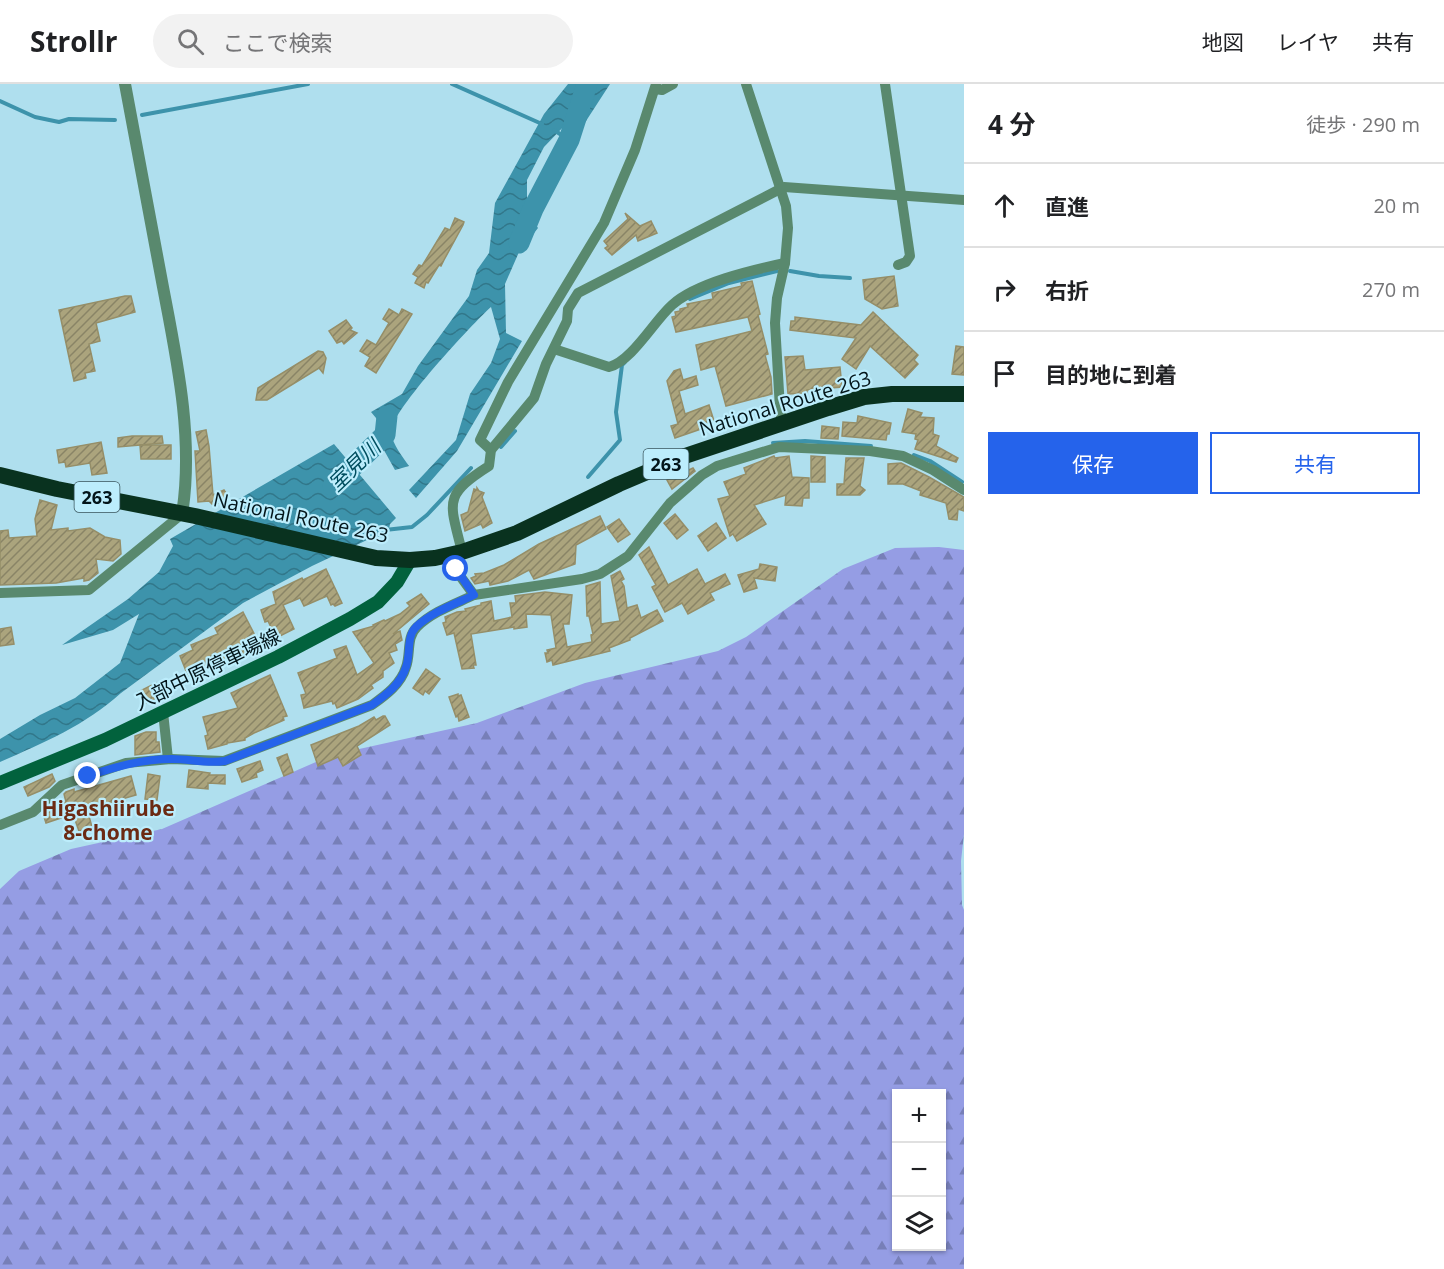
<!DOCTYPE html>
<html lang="ja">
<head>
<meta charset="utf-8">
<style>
  :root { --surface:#fff; --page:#f2f2f2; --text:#202124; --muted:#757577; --line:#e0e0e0; --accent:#2563eb }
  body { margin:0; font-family:"Open Sans","Noto Sans JP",sans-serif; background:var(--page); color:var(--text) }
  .controls { position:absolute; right:18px; bottom:18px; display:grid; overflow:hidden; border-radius:0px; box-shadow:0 2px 4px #0004 }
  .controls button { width:54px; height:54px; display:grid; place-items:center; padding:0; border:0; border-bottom:2px solid var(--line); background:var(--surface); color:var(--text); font:30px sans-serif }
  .stop { position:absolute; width:18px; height:18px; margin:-14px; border:4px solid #2563eb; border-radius:50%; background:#fff }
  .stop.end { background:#2563eb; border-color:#fff; box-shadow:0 2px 6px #0008 }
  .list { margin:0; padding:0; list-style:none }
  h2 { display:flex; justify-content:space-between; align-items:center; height:78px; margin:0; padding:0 24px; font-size:26px }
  h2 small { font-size:20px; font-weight:400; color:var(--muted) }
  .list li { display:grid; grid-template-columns:39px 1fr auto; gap:18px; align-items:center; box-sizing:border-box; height:84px; padding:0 24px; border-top:2px solid var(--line) }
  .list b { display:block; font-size:22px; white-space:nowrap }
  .list em { font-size:20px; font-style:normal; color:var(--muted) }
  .actions { display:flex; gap:12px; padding:18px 24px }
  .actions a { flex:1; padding:14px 0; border:2px solid var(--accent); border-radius:0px; text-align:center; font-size:21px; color:var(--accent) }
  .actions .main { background:var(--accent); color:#fff }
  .icon { flex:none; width:33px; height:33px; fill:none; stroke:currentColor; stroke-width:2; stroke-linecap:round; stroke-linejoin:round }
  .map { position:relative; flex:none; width:964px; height:1185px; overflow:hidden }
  header { display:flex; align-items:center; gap:36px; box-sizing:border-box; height:84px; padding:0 30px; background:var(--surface); border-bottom:2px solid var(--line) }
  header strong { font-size:28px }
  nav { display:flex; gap:33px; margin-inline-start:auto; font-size:21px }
  .search { width:420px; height:54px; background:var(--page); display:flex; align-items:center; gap:15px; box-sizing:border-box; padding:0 21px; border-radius:33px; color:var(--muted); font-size:22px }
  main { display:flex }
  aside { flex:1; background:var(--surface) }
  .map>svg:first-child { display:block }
</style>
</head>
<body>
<header>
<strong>Strollr</strong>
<div class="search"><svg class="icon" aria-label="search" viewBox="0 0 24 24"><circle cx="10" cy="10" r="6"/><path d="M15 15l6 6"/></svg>ここで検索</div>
<nav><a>地図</a><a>レイヤ</a><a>共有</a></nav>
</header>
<main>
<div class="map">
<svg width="964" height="1185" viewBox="0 0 964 1185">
  <defs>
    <pattern id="forest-firs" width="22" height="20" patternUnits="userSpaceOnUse" patternTransform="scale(1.5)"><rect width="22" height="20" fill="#959de4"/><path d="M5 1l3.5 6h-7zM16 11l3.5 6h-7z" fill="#777fb8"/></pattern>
    <pattern id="water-waves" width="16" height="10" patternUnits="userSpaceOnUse" patternTransform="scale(1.5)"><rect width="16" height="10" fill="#3d93ab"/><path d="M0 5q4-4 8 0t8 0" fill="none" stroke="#31778a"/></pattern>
    <pattern id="building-hatch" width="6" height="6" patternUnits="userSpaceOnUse" patternTransform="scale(1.5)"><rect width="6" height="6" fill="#aba47d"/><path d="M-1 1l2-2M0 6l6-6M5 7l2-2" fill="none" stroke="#898466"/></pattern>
  </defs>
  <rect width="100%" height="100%" fill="#afdfee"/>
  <path fill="url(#forest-firs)" fill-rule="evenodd" d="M 939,463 L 964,466 L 964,750 L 961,777 L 962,821 L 964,826 L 964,1185 L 0,1185 L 0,805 L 19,787 L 71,765 L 162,745 L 332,671 L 477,639 L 585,599 L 718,567 L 746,553 L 843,485 L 895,464 ZM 896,1010 L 942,1010 L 942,1162 L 896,1162 Z"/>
  <g fill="url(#water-waves)">
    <path d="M 568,0 L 610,0 L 575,54 L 567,39 L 544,63 L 527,96 L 527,127 L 538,144 L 519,168 L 505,200 L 506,249 L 522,257 L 457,367 L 416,414 L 409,406 L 456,356 L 470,310 L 491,279 L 500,255 L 491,223 C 474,238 388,330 391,349 C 393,361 402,372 409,382 L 395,386 L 375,350 L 381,340 L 371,328 L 402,310 L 418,282 L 469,212 L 477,186 L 489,169 L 495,119 L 544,30 Z"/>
    <path d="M 334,360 L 396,434 L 390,440 L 388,450 L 367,456 L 312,482 L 243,519 L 121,609 C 86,641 43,659 0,678 L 0,655 L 40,631 L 75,614 L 120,579 L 139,530 L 113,546 L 62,561 L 128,515 L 159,488 L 173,462 L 170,455 Z"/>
  </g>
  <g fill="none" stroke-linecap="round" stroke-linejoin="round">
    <g stroke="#3d93ab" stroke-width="4">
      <polyline points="452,0 542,40"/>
      <polyline points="0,17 35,33 59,38 69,35 115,36"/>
      <polyline points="142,31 308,0"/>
      <polyline points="554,46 569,56"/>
      <polyline points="790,187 819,192 850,194"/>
      <polyline points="690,215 729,199 777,187"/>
      <polyline points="773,359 805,357 871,362"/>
      <polyline points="501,363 515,347"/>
      <polyline points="914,371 930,377 962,398"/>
      <polyline points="588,393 620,356 616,328 622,281 625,278"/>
      <polyline points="385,446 412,443 427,431 471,384"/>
    </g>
    <g stroke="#3d93ab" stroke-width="21">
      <polyline points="519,159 533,125 569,56 587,0"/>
      <polyline points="333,402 385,351 387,332"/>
    </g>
  </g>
  <g fill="url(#building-hatch)" stroke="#958e68" stroke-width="1.5">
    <polygon points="625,129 640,142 651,137 657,149 638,157 636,151 612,171 605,164 608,162 604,157 628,135"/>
    <polygon points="455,134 464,138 463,141 444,176 441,182 439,181 428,199 426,198 424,204 415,199 418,193 413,190 419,181 422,182 445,144 450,146"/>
    <polygon points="894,192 898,222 882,225 865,215 863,196"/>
    <polygon points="752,197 760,230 758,231 768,270 765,271 771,293 772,310 726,322 715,282 701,286 696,261 752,247 748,233 676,248 672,233 676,232 675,228 680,227 680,225 688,223 687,220 713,215 712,209 742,202 741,199"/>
    <polygon points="125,212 131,212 135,228 96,239 100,257 89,260 95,287 85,289 86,294 74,297 59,226"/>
    <polygon points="389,225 399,231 402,225 412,230 376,289 365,282 370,273 360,267 367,256 376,261 389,239 383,235"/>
    <polygon points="873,228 918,271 914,276 918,280 905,294 870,262 856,285 842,275 856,254 790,246 791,237 795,237 795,233 861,241"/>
    <polygon points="346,236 352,244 350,246 357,249 344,260 342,257 337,259 329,247"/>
    <polygon points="956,262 964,263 964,291 952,290"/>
    <polygon points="318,267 323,268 326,274 323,289 319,284 267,316 256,316 258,304"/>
    <polygon points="803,272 805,286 840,283 842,303 807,306 807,309 788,310 785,273"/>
    <polygon points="680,285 683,296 696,292 698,301 679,307 685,330 709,321 714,337 699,341 701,345 675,354 671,342 678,340 667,297 674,287"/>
    <polygon points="908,325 922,329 920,333 934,334 933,350 939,352 936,362 958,374 956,378 915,365 918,356 915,355 916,350 902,348"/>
    <polygon points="858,332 891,339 889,350 887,350 886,356 842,352 843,338 857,339"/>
    <polygon points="822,342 839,344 838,355 821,354"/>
    <polygon points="206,346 209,362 213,411 224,406 228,412 214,422 209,417 198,418 195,367 200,367 196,348"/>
    <polygon points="132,352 162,352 163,359 118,363 118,354"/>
    <polygon points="101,358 107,389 92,391 90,379 66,383 65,378 59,379 57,366"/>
    <polygon points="140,361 171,361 171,375 141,375"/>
    <polygon points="774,372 775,374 789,372 792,393 809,394 809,414 803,414 802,422 785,421 786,411 754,421 766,440 737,457 733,450 730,452 718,415 730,412 724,398 746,390 744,384"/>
    <polygon points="811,372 825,373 825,398 811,398"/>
    <polygon points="846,374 864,374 860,402 865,406 860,411 837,411 837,400 844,400"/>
    <polygon points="901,379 929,393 964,413 964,427 958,425 957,436 949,435 946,419 920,411 921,407 903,400 888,400 888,380"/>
    <polygon points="693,384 695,387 672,405 667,396"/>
    <polygon points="477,404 479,407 484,409 482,413 492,439 483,444 481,440 465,447 461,431 468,428 474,405 477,406"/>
    <polygon points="40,416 57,421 51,446 68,444 68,447 90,444 105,453 120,456 121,470 113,477 96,475 98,489 89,496 84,497 84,494 56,499 0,501 0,447 8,446 9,454 37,452 35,435"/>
    <polygon points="675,430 688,446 677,455 664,439"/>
    <polygon points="600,432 606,445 576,461 575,480 534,495 529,486 508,497 490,501 489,497 475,500 471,494 476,492 475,490 484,489 504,481 539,460"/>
    <polygon points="619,435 630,450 618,458 607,443"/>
    <polygon points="716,439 726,454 708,467 698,452"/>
    <polygon points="649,463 668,501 697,485 705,500 725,490 730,500 710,509 714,516 688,530 682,519 665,528 652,503 656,501 639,471"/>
    <polygon points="760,480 777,483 775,497 754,494 757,504 744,508 738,491 759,485"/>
    <polygon points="326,485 342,519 335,522 333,520 331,521 327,512 304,522 300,514 283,521 294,545 276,554 268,537 265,538 261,526 276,520 273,508 302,494 303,496"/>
    <polygon points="620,487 624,495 621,497 624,502 627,524 637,521 641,534 657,526 663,537 630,554 630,556 609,564 610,567 553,581 552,576 547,578 545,569 548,569 547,566 556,564 551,531 526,530 527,543 514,545 514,543 471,550 476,581 473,581 474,584 462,585 454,549 447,551 443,539 446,538 445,533 457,528 466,527 465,525 481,521 481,519 491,517 494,537 512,533 510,519 516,519 515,512 545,508 572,511 569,540 563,540 567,563 592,558 591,551 593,550 589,532 587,532 586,502 600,498 601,540 620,537 611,492"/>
    <polygon points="421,510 429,520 393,550 400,547 402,556 395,560 397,566 389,569 394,579 383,587 383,593 371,601 373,604 358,615 337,624 335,619 333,620 332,617 304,624 301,611 306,610 298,589 337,574 334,566 346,562 357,591 374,579 353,548 374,542 373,541 384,536 385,537 400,530 410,522 407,519"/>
    <polygon points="243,528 261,563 245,572 244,570 221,581 220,578 188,592 180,572 193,566 191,561 218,550 215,544"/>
    <polygon points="11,543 14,560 0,562 0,545"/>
    <polygon points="426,585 440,595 429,610 425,607 423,611 413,604"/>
    <polygon points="270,591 287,632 283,633 284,636 254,649 245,654 245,656 228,659 227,656 227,660 208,665 205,652 208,651 203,633 238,624 231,609"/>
    <polygon points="156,599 156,614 144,620 138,608"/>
    <polygon points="458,610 458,612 461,611 469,633 459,637 458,632 456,633 449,613"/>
    <polygon points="383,632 385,632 390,641 357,662 361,671 343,682 338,673 318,682 311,661 359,642 374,633 376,636"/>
    <polygon points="146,648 156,648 156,658 159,658 160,668 135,671 135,652"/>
    <polygon points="287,670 293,688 284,692 277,674"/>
    <polygon points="260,677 263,686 256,689 257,693 242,698 237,685"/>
    <polygon points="189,686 210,689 209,691 225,691 225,700 208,699 208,705 187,703"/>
    <polygon points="52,690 55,697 49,703 28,712 24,703"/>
    <polygon points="148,690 160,692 157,716 145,715"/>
    <polygon points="131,692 136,711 87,725 92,743 79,747 74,733 68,735 67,732 46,739 43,730 50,728 49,724 66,718 64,710 66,708 74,705 74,708"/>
  </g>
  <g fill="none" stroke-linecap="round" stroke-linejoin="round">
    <g stroke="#59896e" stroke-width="10">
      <polyline points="746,0 786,122 788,144 785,179 777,214 775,239 780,325 782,338"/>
      <polyline points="885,0 910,172 906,178 898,181"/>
      <polyline points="655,5 662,6 673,0"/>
      <path d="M 554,265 L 609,283 C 632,277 654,237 672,221 C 696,199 752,186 785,179"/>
      <polyline points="491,366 480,356 508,298 604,139 635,66 656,0"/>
      <path d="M 462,468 C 450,418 442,412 489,382 L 491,366 L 534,314 L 546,280 L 567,237 L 568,225 L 578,209 L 784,103 L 964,116"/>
      <polyline points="452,470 455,485 474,511 582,495 600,490 628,472 670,419 702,391 717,382 779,363 870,367 903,372 933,386 964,406"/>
      <polyline points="0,509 89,506 182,430"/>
      <polyline points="163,628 168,675"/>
      <path d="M 0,741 L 33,728 L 62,701 L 126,679 L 171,675 L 224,677 L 372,621 C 386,611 401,600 406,583 C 411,570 406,553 417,543 C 432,528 455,520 474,511"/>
    </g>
    <path stroke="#59896e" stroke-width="12" d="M 125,0 C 138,68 150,135 163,203 C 177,276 194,356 182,430"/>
    <polyline stroke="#02623d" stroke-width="14" points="0,699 105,656 278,573 350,535 378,518 397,498 410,476"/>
    <polyline stroke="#09321f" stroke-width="16" points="0,391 57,405 195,432 376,474 410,476 435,474 462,468 517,449 619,400 685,372 828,324 864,313 892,310 964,310"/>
  </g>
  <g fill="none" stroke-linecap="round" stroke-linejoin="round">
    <path stroke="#2563eb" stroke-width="8" d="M 88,692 C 115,683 142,675 172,675 C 190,675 207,680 225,677 L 372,621 C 386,611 401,600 406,583 C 411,570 406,553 416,543 C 432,528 455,520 474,511 L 456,485"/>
  </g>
  <g text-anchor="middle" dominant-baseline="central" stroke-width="4.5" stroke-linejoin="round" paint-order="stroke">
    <g fill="#bcedfc" stroke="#3a565e" stroke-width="1.5">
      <rect x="643.5" y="365" width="45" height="30" rx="4.5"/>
      <rect x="74.5" y="398" width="45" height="30" rx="4.5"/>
    </g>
    <g font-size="18" font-weight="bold" fill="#03151a">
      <text x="666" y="380">263</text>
      <text x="97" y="413">263</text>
    </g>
    <g font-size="20" fill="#03151a" stroke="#bcedfc">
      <text transform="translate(785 319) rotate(-17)">National Route 263</text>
      <text transform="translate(301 433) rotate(12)">National Route 263</text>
      <text transform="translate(207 585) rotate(-26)">入部中原停車場線</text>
    </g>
    <g font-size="21" font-style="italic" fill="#004e5f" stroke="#bcedfc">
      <text transform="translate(354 381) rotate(-44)">室見川</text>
    </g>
    <g font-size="21" font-weight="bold" fill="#6b2a13" stroke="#bcedfc">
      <text x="108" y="724">Higashiirube<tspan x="108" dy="24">8-chome</tspan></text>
    </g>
  </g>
</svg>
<div class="controls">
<button>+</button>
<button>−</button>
<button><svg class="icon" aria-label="layers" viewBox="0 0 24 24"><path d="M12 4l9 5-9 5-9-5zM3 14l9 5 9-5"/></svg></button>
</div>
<div class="stop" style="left:456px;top:485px"></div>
<div class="stop end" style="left:88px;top:692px"></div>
</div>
<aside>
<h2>4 分<small>徒歩 · 290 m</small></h2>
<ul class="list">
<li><svg class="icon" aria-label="ahead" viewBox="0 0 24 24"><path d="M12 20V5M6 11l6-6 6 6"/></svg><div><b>直進</b></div><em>20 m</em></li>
<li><svg class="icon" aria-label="right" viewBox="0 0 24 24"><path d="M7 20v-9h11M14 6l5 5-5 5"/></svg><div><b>右折</b></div><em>270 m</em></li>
<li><svg class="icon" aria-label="arrive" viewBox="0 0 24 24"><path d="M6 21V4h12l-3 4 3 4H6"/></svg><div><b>目的地に到着</b></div></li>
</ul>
<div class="actions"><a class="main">保存</a><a>共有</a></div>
</aside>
</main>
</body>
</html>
